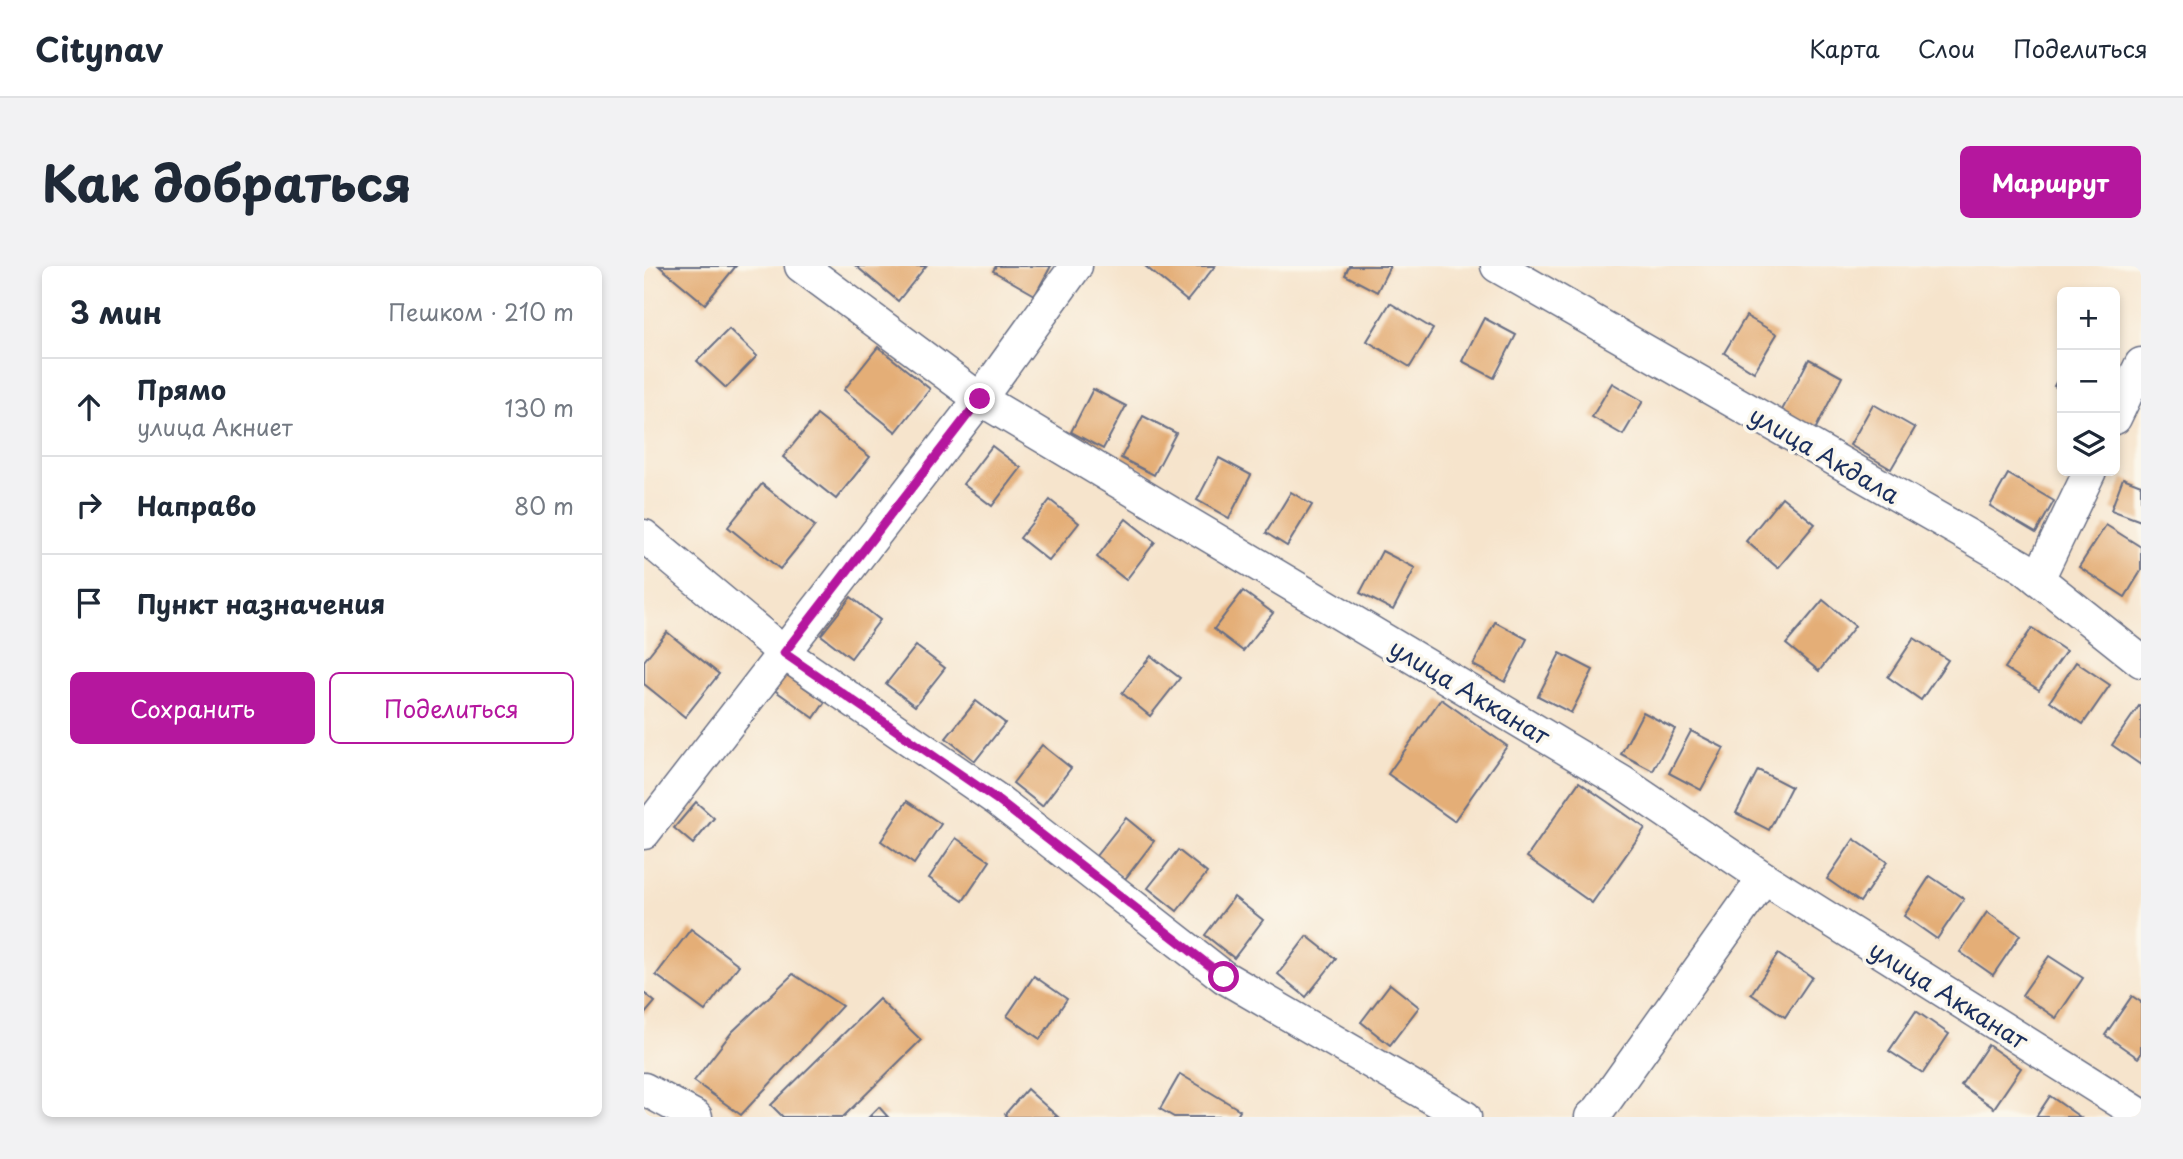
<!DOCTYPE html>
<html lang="ru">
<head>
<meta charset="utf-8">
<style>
  :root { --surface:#fff; --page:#f2f2f3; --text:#1f2937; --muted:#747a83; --line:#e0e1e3; --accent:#b5179e }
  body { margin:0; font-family:"Playpen Sans",sans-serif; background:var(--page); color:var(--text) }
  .controls { position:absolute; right:21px; top:21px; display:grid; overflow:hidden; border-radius:10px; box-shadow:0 4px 10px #0003 }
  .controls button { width:63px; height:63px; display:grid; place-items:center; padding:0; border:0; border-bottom:2px solid var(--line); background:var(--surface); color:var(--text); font:35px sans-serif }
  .stop { position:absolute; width:21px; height:21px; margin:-16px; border:5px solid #b5179e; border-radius:50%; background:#fff }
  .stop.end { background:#b5179e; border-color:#fff; box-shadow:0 2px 7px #0008 }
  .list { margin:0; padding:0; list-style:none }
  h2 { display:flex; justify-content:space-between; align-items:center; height:91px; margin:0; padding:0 28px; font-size:30px }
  h2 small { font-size:23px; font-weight:400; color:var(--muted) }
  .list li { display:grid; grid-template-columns:46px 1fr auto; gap:21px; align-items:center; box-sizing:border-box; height:98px; padding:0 28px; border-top:2px solid var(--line) }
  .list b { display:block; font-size:26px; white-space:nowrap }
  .list p { margin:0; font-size:23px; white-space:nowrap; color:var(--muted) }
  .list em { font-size:23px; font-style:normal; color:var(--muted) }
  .actions { display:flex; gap:14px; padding:21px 28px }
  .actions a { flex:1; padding:16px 0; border:2px solid var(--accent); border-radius:10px; text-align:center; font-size:24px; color:var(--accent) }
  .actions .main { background:var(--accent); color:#fff }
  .icon { flex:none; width:38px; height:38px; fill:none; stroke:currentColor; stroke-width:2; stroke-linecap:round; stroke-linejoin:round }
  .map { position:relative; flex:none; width:1497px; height:851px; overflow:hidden; border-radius:10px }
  header { display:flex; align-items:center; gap:42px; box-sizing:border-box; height:98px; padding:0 35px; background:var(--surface); border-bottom:2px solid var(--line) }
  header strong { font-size:33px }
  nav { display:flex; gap:38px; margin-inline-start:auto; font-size:24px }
  .intro { display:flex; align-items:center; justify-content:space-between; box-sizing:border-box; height:168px; padding:0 42px }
  h1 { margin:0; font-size:49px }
  .button { padding:18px 32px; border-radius:10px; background:var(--accent); color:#fff; font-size:24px; font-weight:700 }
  main { display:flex; gap:42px; padding:0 42px }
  aside { flex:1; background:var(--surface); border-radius:10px; box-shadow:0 4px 10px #0003 }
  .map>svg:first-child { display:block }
</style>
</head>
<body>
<header>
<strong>Citynav</strong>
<nav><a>Карта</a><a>Слои</a><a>Поделиться</a></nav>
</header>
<div class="intro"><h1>Как добраться</h1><a class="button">Маршрут</a></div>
<main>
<aside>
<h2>3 мин<small>Пешком · 210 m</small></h2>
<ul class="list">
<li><svg class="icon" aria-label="ahead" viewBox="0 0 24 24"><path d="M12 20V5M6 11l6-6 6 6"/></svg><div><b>Прямо</b><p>улица Акниет</p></div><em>130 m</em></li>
<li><svg class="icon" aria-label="right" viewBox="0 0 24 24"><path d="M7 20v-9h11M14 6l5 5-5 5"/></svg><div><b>Направо</b></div><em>80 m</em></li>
<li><svg class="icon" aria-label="arrive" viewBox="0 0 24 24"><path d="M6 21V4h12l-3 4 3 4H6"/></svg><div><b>Пункт назначения</b></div></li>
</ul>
<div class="actions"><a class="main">Сохранить</a><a>Поделиться</a></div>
</aside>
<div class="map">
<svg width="1497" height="851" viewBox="0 0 1497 851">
  <rect width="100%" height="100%" fill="#fbf7ec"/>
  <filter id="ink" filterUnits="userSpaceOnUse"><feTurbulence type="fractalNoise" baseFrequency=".0143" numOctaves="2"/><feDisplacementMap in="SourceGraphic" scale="14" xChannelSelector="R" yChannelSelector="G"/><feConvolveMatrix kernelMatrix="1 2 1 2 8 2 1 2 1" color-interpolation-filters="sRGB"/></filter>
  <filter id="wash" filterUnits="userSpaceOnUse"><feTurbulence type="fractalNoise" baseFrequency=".00686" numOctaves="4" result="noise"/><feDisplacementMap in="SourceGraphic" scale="28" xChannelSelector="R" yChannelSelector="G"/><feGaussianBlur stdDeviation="1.57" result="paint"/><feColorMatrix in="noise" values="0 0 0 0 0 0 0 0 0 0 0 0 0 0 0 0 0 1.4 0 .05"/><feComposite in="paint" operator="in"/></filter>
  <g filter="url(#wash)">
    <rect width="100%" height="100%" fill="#f6e4cc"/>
    <g id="blocks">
      <g fill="#e4ae77">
        <polygon points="15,0 92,0 61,38"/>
        <polygon points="212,0 282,0 254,35"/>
        <polygon points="352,0 407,0 391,29 349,5"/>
        <polygon points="501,0 571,0 543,35"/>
        <polygon points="705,0 746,0 733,26 701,9"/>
        <polygon points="746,37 789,63 766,101 723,75"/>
        <polygon points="1102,50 1133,68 1110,106 1080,87"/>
        <polygon points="840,52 872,69 850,112 818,95"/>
        <polygon points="85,63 113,90 82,122 53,95"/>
        <polygon points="234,81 286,123 252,166 200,124"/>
        <polygon points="1165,93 1198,111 1171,164 1137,146"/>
        <polygon points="1418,105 1418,124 1410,120"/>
        <polygon points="968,117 999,135 979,169 948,151"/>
        <polygon points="449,123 482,140 459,183 427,166"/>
        <polygon points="1229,138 1271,162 1247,203 1206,179"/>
        <polygon points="173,149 226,191 192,233 139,191"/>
        <polygon points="499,150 532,167 510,209 477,192"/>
        <polygon points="348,180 377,202 348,240 319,218"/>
        <polygon points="575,192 607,209 585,252 553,234"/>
        <polygon points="1364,208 1410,235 1392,267 1346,240"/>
        <polygon points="1479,212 1497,219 1497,255 1467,244"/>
        <polygon points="118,218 171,260 136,303 84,261"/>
        <polygon points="647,226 668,239 643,280 622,267"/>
        <polygon points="1138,231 1171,258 1134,302 1102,275"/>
        <polygon points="406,234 435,257 405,295 376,272"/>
        <polygon points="482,253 511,276 482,314 453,291"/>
        <polygon points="1462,259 1497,281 1497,305 1481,331 1435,301"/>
        <polygon points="738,285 771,302 749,344 716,327"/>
        <polygon points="599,325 629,347 599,385 570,363"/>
        <polygon points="207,331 236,354 207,392 177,369"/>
        <polygon points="1179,334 1211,360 1175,405 1142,378"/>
        <polygon points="851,356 883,373 861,416 829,399"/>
        <polygon points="1388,362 1422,385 1395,424 1361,402"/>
        <polygon points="23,366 75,408 41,451 0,418 0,395"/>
        <polygon points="1270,372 1304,394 1277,434 1244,411"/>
        <polygon points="272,380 301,402 271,440 242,418"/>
        <polygon points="916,387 949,404 927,447 894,430"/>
        <polygon points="507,390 536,412 506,450 478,427"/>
        <polygon points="1432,396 1466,419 1439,458 1406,435"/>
        <polygon points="140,407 181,436 170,452 129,423"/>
        <polygon points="797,433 863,480 810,555 744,508"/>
        <polygon points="332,435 361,457 331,495 302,472"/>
        <polygon points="1495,440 1497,441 1497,499 1468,479"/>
        <polygon points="999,446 1031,463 1009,505 977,488"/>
        <polygon points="1047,465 1080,482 1057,524 1025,507"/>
        <polygon points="398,479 427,502 398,540 369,517"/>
        <polygon points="1114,504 1147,521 1125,564 1092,547"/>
        <polygon points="935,516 1001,562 948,637 883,591"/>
        <polygon points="263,535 297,558 270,598 237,575"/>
        <polygon points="52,536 70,552 49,578 30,562"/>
        <polygon points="482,552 510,575 481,613 452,590"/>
        <polygon points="312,572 346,595 319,635 285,612"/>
        <polygon points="1210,573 1243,596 1216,636 1183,613"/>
        <polygon points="534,584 563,607 533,645 504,622"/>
        <polygon points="1286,610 1320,633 1293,673 1260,650"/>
        <polygon points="590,631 619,654 590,692 561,669"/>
        <polygon points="1343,646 1376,669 1349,709 1316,686"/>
        <polygon points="47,663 95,699 61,745 12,709"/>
        <polygon points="663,670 692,693 662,731 634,708"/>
        <polygon points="1134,688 1168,711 1141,751 1107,728"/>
        <polygon points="1405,690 1439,712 1412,752 1378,729"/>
        <polygon points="149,708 198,740 97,849 50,815 88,766"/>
        <polygon points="390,710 423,733 396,773 363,750"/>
        <polygon points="746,718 775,741 746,779 717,756"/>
        <polygon points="0,727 11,736 0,749"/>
        <polygon points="1488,730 1497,736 1497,788 1494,792 1461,769"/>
        <polygon points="235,733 277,774 199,851 139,851 127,839"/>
        <polygon points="1272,745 1305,768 1279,807 1245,785"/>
        <polygon points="1344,779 1377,802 1350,842 1317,819"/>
        <polygon points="536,808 596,844 592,851 530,851 516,843"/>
        <polygon points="383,823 414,851 363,851 361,848"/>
        <polygon points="1406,830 1436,851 1392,851"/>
        <polygon points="235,841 244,851 225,851"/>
      </g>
    </g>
  </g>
  <g filter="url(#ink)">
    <use href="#blocks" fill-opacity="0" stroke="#686e84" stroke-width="2"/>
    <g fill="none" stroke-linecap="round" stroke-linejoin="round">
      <g stroke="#686e84" stroke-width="35">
        <g id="minor">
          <polyline points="157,0 336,133 978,516 1120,612 1497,849"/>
          <polyline points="853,0 1379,301 1497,395"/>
          <polyline points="1471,152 1497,98"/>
          <polyline points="0,270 140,387 352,533 580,711 821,851"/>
          <polyline points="1394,313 1446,205"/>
          <polyline points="0,567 336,133 432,0"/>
          <polyline points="0,823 52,851"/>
          <polyline points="947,851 955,844 1120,612"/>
        </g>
      </g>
      <use href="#minor" stroke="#fff" stroke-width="32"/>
    </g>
  </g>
  <g fill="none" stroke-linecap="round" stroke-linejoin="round" filter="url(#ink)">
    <polyline stroke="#b5179e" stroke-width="9" points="336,133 140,387 352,533 580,711"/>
  </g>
  <g text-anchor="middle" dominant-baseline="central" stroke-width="7" stroke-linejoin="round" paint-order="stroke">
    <g font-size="24" fill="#1b2f5e" stroke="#fbf7ec">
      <text transform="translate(1181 188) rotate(30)">улица Акдала</text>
      <text transform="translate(826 425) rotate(31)">улица Акканат</text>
      <text transform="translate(1305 728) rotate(32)">улица Акканат</text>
    </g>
  </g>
</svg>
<div class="controls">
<button>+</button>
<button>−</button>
<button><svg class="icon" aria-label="layers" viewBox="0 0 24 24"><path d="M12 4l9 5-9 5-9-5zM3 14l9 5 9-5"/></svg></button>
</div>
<div class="stop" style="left:580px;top:711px"></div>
<div class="stop end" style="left:336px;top:133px"></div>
</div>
</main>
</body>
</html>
